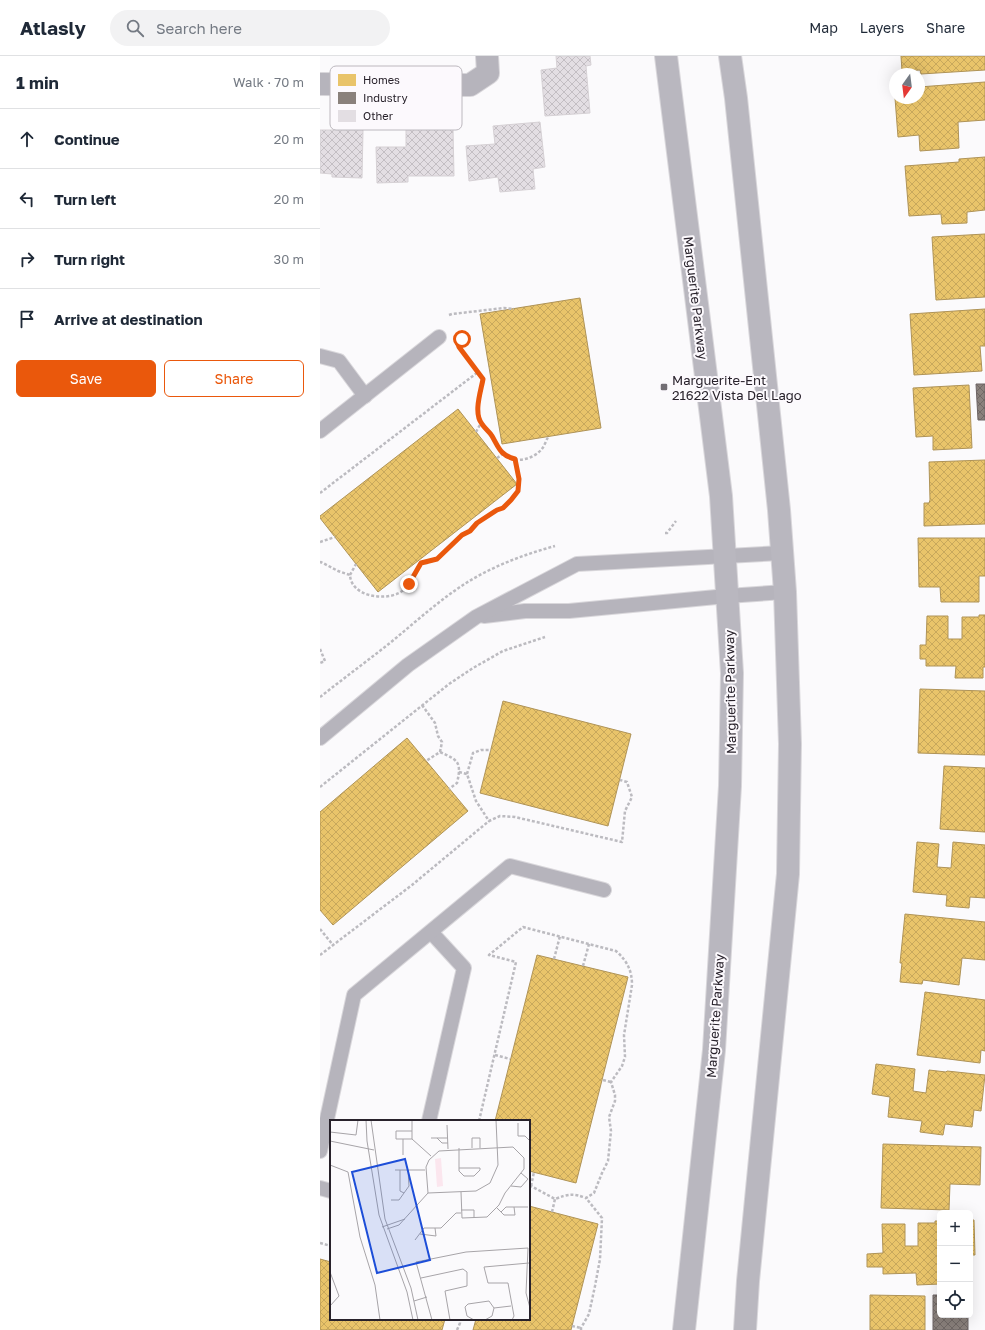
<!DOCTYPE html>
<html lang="en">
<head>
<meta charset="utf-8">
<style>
  :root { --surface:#fff; --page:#f2f2f3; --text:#1f2937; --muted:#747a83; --line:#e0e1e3; --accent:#ea580c }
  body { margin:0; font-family:"Golos Text",sans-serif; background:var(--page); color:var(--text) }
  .controls { position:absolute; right:12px; bottom:12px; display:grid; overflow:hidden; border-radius:6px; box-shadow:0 4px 16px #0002 }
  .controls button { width:36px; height:36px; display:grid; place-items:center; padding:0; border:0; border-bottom:1px solid var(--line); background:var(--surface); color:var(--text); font:20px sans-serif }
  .compass { position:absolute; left:569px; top:12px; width:36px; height:36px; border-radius:50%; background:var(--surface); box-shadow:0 4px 16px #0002; rotate:194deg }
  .stop { position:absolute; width:12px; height:12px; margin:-9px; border:3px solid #ea580c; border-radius:50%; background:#fff }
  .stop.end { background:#ea580c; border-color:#fff; box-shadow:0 1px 4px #0008 }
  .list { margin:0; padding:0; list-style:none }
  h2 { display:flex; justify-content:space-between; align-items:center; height:52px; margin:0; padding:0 16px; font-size:17px }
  h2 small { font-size:13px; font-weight:400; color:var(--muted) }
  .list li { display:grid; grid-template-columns:26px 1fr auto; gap:12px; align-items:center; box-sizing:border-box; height:60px; padding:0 16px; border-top:1px solid var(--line) }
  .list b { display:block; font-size:15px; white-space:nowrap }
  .list em { font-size:13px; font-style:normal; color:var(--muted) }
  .actions { display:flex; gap:8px; padding:12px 16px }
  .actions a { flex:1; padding:9px 0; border:1px solid var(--accent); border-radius:6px; text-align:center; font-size:14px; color:var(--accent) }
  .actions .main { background:var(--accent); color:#fff }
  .icon { flex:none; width:22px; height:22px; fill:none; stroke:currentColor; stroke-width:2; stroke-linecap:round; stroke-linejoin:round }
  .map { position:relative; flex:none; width:665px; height:1274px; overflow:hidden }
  header { display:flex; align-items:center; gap:24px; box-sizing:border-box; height:56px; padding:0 20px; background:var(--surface); border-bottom:1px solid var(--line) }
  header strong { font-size:19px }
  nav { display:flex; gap:22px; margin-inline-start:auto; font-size:14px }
  .search { width:280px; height:36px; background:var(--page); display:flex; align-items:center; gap:10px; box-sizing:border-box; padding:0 14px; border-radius:22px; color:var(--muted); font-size:15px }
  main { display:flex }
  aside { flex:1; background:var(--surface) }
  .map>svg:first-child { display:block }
</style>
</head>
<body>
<header>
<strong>Atlasly</strong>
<div class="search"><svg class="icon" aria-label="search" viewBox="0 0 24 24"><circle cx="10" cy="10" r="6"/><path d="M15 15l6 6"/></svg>Search here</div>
<nav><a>Map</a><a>Layers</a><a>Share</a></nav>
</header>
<main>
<aside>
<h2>1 min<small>Walk · 70 m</small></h2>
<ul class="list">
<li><svg class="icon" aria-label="ahead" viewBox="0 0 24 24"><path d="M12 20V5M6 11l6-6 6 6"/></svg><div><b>Continue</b></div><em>20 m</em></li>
<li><svg class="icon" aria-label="left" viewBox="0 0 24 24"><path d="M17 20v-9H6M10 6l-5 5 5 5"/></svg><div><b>Turn left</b></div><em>20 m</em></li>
<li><svg class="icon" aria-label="right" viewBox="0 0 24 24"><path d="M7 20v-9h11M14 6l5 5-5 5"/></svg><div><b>Turn right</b></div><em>30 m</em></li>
<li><svg class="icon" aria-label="arrive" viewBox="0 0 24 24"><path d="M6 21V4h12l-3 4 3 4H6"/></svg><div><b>Arrive at destination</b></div></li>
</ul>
<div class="actions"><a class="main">Save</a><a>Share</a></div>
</aside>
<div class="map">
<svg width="665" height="1274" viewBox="0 0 665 1274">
  <defs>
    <pattern id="homes-cross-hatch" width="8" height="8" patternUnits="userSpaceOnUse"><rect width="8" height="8" fill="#e9c46a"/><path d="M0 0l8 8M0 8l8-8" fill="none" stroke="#c8a85c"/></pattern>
    <pattern id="industry-cross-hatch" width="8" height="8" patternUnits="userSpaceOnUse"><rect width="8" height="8" fill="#8a817c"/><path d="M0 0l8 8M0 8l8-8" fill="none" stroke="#716966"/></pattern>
    <pattern id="building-cross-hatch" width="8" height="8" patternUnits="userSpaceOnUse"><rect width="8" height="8" fill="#e3dee3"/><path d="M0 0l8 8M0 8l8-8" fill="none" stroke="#c3bec3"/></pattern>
  </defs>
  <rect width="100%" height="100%" fill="#fbfafc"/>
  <g fill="url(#homes-cross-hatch)" stroke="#af9357">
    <polygon points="581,0 665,0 665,14 601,18 600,14 582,15"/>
    <polygon points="665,26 665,64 638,66 639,92 600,95 599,79 578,81 575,42 599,42 599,31"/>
    <polygon points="665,101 665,154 647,156 647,167 622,168 621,158 589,160 585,110 639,106 639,103"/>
    <polygon points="665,178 665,241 616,244 612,181"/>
    <polygon points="260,242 281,372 182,388 160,258"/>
    <polygon points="665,253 665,290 660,290 662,315 594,319 590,258"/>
    <polygon points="649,329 652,392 613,394 613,380 596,381 593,332"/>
    <polygon points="138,353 197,428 58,536 0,462 0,460"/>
    <polygon points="665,404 665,468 604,470 604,447 609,447 610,444 609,406"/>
    <polygon points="598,482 665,482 665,520 659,520 659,546 621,546 620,531 599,531"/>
    <polygon points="659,559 665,559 665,611 663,611 663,622 635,622 636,610 606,610 606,603 600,603 600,589 606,589 607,560 628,560 628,583 642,583 642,561 659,561"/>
    <polygon points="600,633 665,635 665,699 598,697"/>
    <polygon points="183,645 311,678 288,770 160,737"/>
    <polygon points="87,682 148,755 13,869 0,854 0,756"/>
    <polygon points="624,710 665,712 665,776 620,773"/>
    <polygon points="597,786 619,788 617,811 631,812 633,786 665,789 665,842 650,841 649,852 626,850 627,839 593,836"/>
    <polygon points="585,858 665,866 665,904 642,902 639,929 603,924 602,928 580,926 582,907 580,907"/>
    <polygon points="217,899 308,921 256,1127 209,1115 209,1065 175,1065"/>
    <polygon points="605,936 665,944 665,995 661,994 660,1007 597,999"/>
    <polygon points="556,1008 595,1013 593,1035 606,1037 609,1014 626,1016 627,1015 665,1019 661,1055 654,1054 652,1071 625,1068 623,1079 600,1076 602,1065 568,1061 570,1041 552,1038"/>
    <polygon points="563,1088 661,1091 660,1129 630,1128 629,1154 561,1152"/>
    <polygon points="209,1150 278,1168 251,1274 153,1274 156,1263 209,1263"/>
    <polygon points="650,1164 654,1164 655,1199 650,1199"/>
    <polygon points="615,1165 620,1165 620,1228 597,1229 596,1217 563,1218 563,1211 547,1211 547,1198 563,1197 562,1168 585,1168 585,1190 598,1190 598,1167 615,1167"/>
    <polygon points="0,1203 11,1206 11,1263 125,1263 122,1274 0,1274"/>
    <polygon points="550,1239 605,1240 605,1274 550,1274"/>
  </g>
  <g fill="url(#industry-cross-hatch)" stroke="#6d6464">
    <polygon points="656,328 665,328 665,364 658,364"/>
    <polygon points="613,1239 620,1239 620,1259 648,1259 648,1274 613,1274"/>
  </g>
  <g fill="url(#building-cross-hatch)" stroke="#d6d1d5">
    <polygon points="236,0 270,0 271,9 266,10 270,57 225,60 221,14 237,12"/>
    <polygon points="220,66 225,111 213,113 215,133 180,136 178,121 149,125 146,90 175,88 173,70"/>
    <polygon points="133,73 134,120 88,120 88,126 57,127 56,91 86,91 86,74"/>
    <polygon points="0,74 43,74 42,122 12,121 12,118 0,117"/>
  </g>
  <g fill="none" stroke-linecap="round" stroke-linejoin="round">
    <g stroke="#d9d7db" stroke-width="16">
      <g id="lane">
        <polyline points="0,300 19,305 45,340"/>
        <polyline points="0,375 119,281"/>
        <polyline points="164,560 205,555 249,555 407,540 465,536"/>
        <polyline points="0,682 88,609 156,561 257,508 462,497"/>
        <polyline points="109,1065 144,912 111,876"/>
        <polyline points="0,1095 34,939 190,810 284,834"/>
        <polyline points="0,1132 11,1135"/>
      </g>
    </g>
    <g stroke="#d9d7db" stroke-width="24">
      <polyline id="street" points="0,28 150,29 168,17 167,0"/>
    </g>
    <g stroke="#d9d7db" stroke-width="24">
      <g id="primary">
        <polyline points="346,0 401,440 412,617 410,730 394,994 364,1274"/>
        <polyline points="410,0 416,42 459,454 465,536 470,688 468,818 428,1225 425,1274"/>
      </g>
    </g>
    <g stroke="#bcbbc0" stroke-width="2.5" stroke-dasharray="3 2" stroke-linecap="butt">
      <polyline points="129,259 132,258 184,252 194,253"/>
      <path d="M 158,316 L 163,323 C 161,338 156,349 160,365 C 162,370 168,374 171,379 C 176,386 178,397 187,401 C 197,407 213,403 221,394 C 224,391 226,385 228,381"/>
      <polyline points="156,376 161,367"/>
      <polyline points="177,402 183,398"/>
      <polyline points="0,437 158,316 140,292"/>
      <polyline points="345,477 347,477 356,465"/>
      <polyline points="0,486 15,481"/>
      <path d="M 0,507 L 1,506 L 18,515 L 30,519 C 31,540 63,545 79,537 C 90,531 94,517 101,507 L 107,507 L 117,503 L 142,479 L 150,475 L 157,467 L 177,454 L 183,452 L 191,444 L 198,435 L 199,423 L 195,403"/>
      <polyline points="30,519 36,508"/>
      <polyline points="0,593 5,605 0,607"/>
      <path d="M 0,641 C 23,623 47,605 70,587 C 93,568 115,548 140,531 C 168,512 202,499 235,490"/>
      <polyline points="102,649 115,667 118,680 122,686 120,696 106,705"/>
      <path d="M 120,696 C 138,704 142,706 137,727 L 129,733"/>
      <polyline points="139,716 147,718 156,745 169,765 180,760 195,761 302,786 305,755 312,741 307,726 300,724"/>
      <polyline points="147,718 153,697 161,694 171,694"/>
      <polyline points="0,731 129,628 153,612 183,595 225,581"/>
      <polyline points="0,873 13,889"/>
      <polyline points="0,899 92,829 169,765"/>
      <polyline points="234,903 240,880"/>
      <polyline points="263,910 269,888"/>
      <polyline points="175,999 190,1003"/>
      <polyline points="283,1024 291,1026"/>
      <path d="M 159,1065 L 196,906 L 169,899 L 203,871 L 296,895 C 307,905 312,914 312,929 L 304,979 L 305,1001 L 302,1010 L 291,1026 L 295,1039 L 295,1045 L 289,1061 L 291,1075 L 288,1105 L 282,1117 L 274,1137 L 266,1142 C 253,1137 248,1138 235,1143 L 211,1130 L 209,1131"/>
      <polyline points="211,1130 214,1116"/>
      <polyline points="232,1156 235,1143"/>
      <polyline points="0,1187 11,1190"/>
      <polyline points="252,1270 261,1272"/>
      <polyline points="137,1274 140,1267 140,1263"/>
      <polyline points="261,1274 261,1272 269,1258 275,1230 280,1203 282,1162 266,1142"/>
    </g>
    <use href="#lane" stroke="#b6b4bc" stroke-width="14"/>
    <use href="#street" stroke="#b6b4bc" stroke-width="22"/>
    <use href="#primary" stroke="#b9b7bf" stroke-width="22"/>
  </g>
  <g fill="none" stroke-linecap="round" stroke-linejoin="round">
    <path stroke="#ea580c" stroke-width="5" d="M 89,528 L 101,507 L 117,503 L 142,479 L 150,475 L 157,467 L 177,454 L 183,452 L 191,444 L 198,435 L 199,423 L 195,403 C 180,399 179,392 172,380 C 169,375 165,373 162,368 C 153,357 161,335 163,323 L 139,291 L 138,288 L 142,283"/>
  </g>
  <rect fill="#726e74" stroke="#fcf9fd" stroke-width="1.5" x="340" y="327" width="8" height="8" rx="2"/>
  <g text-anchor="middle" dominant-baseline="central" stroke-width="4" stroke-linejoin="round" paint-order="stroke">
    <g font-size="13" fill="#28222b" stroke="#fcf9fd">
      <text transform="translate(376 242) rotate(83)">Marguerite Parkway</text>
      <text transform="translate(410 636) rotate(-91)">Marguerite Parkway</text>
      <text transform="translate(395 960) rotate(-86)">Marguerite Parkway</text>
    </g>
    <g font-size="13" fill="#28222b" stroke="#fcf9fd" text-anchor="start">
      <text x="352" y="324">Marguerite-Ent<tspan x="352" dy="15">21622 Vista Del Lago</tspan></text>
    </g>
  </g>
  <g transform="translate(10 1064)">
    <rect width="200" height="200" fill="#fbfafc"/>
    <path d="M 111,38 L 113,66 L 107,67 L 105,39 Z" fill="#fbe6ee"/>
    <path fill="none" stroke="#a7a4a8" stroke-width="1" d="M 36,0 L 37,21 L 49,95 L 77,172 L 83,200M 41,0 L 55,99 L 81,168 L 88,200M 82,0 L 82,19 L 66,19 L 66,11 L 82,11M 188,3 L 188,16 L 195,16 L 200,21M 117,5 L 118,29M 0,12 L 26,15 L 28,0M 101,18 L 118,18M 107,18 L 112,23 L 118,23M 82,19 L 101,36M 0,21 L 44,30M 129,28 L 129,51 L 134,56 L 144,56 L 150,50 L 150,48 L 129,48M 142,28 L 142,18 L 150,18 L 150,28M 73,35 L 73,19M 0,45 L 18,52 L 30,117 L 45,165 L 50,200M 65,50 L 95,50M 70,50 L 70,71 L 74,73M 181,66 L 191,67 L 198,59 L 191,53M 98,73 L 96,47 L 99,40 L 109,31 L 183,27 L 194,38 L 194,49 L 175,73 L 169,85 L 157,97 L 132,98 L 131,72M 61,80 L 69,80 L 79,66 L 78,50M 166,87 L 174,95 L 185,95 L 184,87 L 176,87 L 171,92M 184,87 L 198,87M 131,90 L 144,90 L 144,98M 52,107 L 75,99M 57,109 L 69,105 L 98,73 L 146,71 L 160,63 L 168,45 L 166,0M 90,114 L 106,116 L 105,108M 85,120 L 94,108 L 111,108 L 126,93 L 131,93M 0,152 L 9,176 L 0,186M 91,158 L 133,149 L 137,152 L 137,166 L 115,171 L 120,200M 84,181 L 97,177M 102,200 L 86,142 L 136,132 L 198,128 L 196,173 L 200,188M 144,200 L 137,196 L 135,187 L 138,184 L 159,181 L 164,188 L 181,186M 155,200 L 162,196 L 164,188M 182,200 L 184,196 L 178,163 L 158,163 L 154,147 L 199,143"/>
    <path fill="#1d4ed8" fill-opacity="0.15" stroke="#1d4ed8" stroke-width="2" d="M 75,39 L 100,140 L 47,153 L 22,52 Z"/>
    <rect width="200" height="200" fill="none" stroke="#28222b" stroke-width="2"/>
  </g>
  <rect x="10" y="10" width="132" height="64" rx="6" fill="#fcf9fd" stroke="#bcb8be" stroke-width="1"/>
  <rect x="18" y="18" width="18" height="12" fill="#e9c46a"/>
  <rect x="18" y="36" width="18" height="12" fill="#8a817c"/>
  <rect x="18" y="54" width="18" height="12" fill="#e3dee3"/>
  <g font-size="11" fill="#28222b">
    <text x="43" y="28">Homes</text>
    <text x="43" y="46">Industry</text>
    <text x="43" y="64">Other</text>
  </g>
</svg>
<div class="controls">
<button>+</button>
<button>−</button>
<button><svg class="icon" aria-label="locate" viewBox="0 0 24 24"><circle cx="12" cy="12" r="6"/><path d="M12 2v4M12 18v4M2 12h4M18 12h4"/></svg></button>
</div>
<svg class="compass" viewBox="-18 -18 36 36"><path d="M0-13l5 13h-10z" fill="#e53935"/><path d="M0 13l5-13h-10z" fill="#747a83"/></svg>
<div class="stop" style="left:142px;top:283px"></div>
<div class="stop end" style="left:89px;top:528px"></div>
</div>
</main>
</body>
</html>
